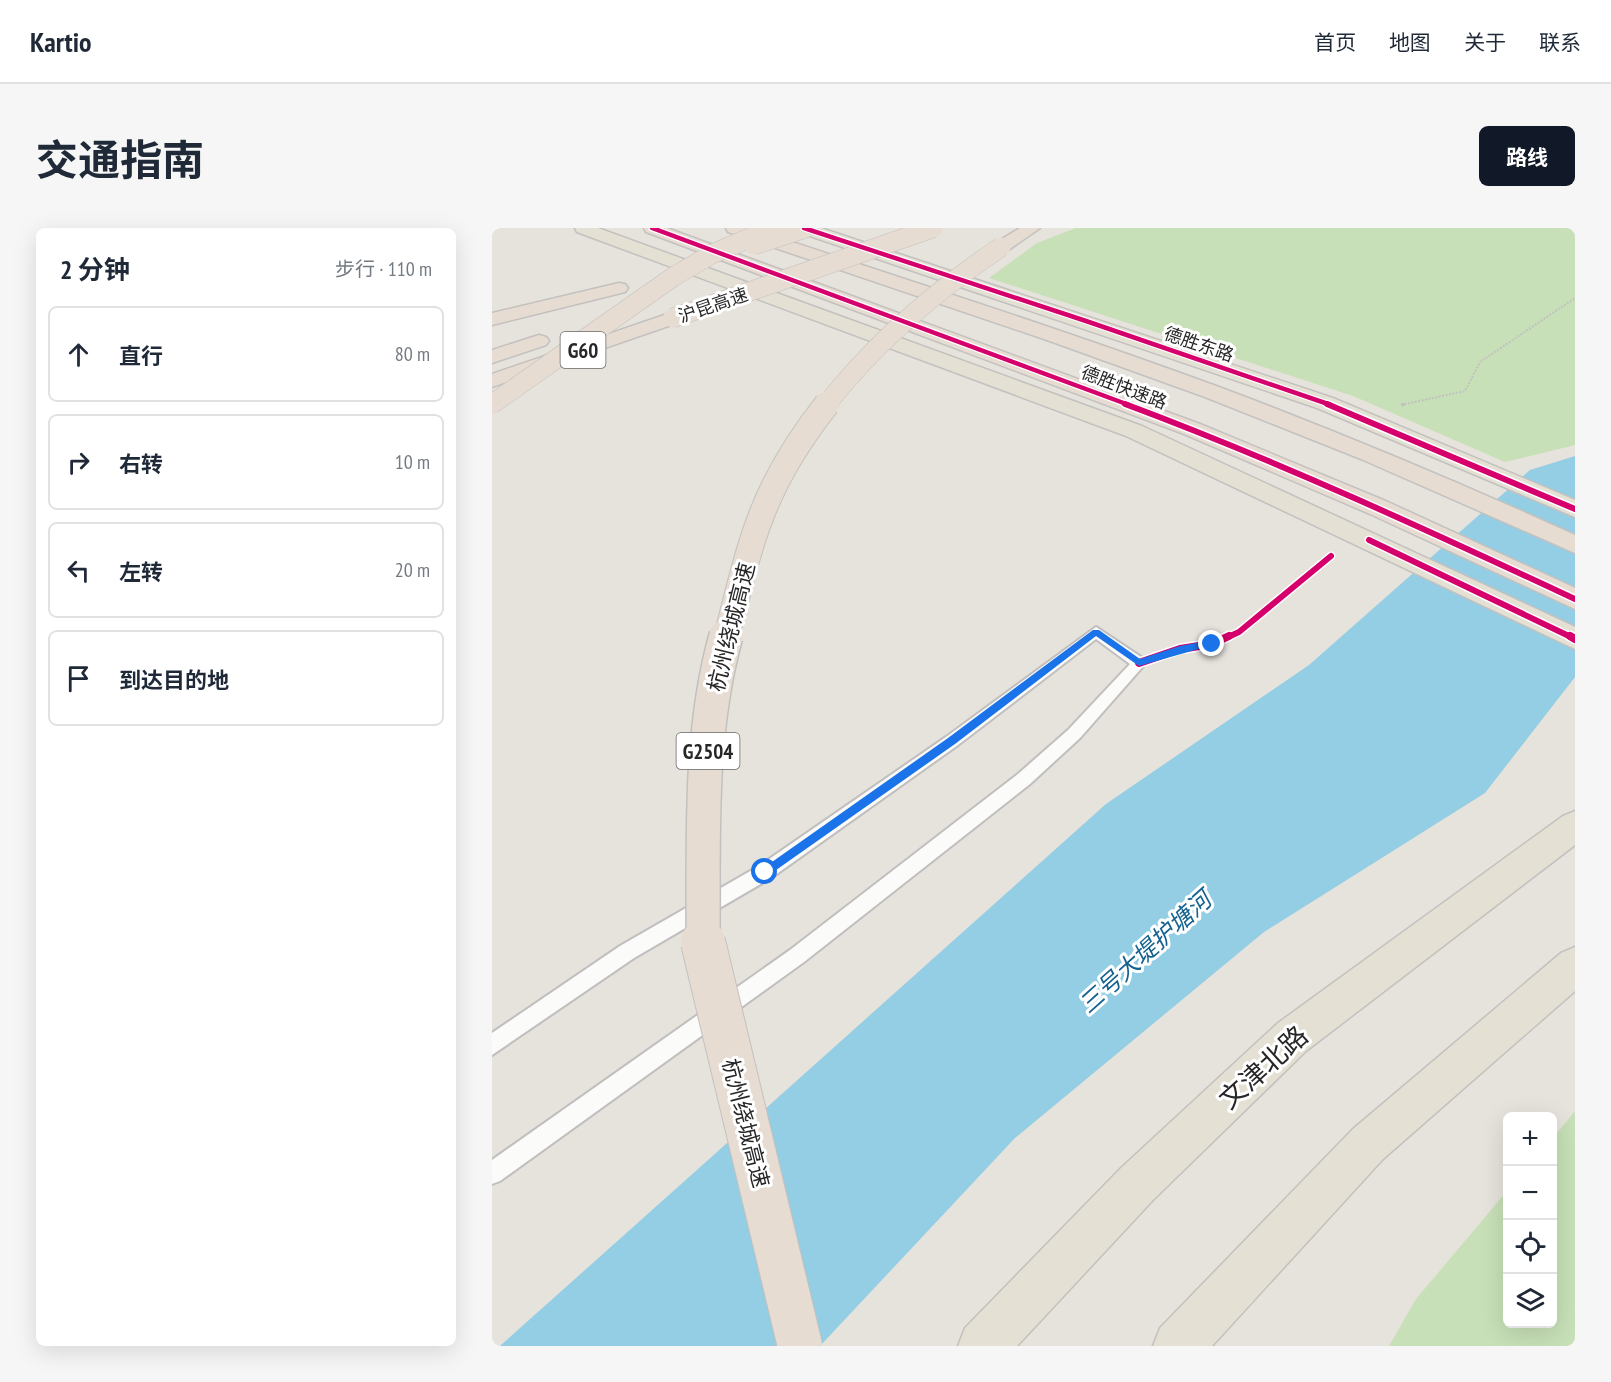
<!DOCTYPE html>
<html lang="zh">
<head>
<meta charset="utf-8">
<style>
  :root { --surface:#fff; --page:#f6f6f7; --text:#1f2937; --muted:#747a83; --line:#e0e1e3; --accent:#111827 }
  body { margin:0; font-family:"PT Sans Narrow","Noto Sans SC",sans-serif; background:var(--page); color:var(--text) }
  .controls { position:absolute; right:18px; bottom:18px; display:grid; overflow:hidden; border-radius:9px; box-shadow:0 6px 24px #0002 }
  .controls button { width:54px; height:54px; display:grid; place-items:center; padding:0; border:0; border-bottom:2px solid var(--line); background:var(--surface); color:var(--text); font:30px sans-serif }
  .stop { position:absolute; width:18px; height:18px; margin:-14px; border:4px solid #1a73e8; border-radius:50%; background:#fff }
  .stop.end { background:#1a73e8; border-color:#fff; box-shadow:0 2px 6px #0008 }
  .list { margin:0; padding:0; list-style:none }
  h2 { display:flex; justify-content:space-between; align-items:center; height:78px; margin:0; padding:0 24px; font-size:26px }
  h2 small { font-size:20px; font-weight:400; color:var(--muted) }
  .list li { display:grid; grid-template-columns:39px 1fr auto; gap:18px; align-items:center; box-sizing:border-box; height:96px; margin:0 12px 12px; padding:0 12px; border:2px solid var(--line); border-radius:9px }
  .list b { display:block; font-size:22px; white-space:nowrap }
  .list em { font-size:20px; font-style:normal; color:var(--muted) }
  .icon { flex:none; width:33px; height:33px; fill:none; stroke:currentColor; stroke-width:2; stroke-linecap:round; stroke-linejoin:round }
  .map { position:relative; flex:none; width:1083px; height:1118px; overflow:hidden; border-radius:9px }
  header { display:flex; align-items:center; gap:36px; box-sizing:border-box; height:84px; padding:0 30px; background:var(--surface); border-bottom:2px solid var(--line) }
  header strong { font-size:28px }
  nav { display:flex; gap:33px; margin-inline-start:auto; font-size:21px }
  .intro { display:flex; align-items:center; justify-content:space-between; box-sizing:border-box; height:144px; padding:0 36px }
  h1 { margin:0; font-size:42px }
  .button { padding:15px 27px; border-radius:9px; background:var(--accent); color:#fff; font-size:21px; font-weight:700 }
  main { display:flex; gap:36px; padding:0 36px }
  aside { flex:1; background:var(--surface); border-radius:9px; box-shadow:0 6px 24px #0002 }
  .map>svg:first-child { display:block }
</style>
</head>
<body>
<header>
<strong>Kartio</strong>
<nav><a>首页</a><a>地图</a><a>关于</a><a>联系</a></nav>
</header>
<div class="intro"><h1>交通指南</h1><a class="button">路线</a></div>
<main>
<aside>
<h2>2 分钟<small>步行 · 110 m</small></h2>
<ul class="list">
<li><svg class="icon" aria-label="ahead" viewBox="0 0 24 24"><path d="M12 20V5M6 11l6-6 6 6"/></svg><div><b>直行</b></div><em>80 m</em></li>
<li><svg class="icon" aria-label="right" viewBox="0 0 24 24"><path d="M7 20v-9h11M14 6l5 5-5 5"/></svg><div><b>右转</b></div><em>10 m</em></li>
<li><svg class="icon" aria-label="left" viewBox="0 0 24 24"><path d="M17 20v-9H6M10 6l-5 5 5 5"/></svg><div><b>左转</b></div><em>20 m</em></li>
<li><svg class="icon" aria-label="arrive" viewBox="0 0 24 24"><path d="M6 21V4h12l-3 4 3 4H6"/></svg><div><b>到达目的地</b></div></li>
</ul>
</aside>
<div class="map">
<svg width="1083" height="1118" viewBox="0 0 1083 1118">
  <rect width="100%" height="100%" fill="#e6e2dc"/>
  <g fill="#c7e0b7">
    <polygon points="584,0 1083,0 1083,217 1013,234 861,168 497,50 545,15"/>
    <polygon points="1083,883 1083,1118 897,1118 924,1071 1015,963 1016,1096 1060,1096 1061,910"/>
  </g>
  <polygon fill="#93cee4" points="1083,228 1083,449 993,565 772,704 523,910 328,1118 8,1118 614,576 817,437 1038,242"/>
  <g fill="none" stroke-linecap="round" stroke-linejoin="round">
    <g stroke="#c0bebe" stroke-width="4">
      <polygon id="lane" points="604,399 652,431 654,435 588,510 538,556 312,734 8,953 0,956 0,932 298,722 526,546 576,502 638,436 604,411 466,517 279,650 142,730 0,827 0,805 128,718 267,638 454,509"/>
    </g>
    <g stroke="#c3c1bf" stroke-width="3">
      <g id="primary">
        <polygon points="83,0 106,0 650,198 1083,399 1083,421 634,208 85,4"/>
        <polygon points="304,0 329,0 841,170 1083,272 1083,289 825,180 306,4"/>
        <polygon points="1083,583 1083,617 814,823 661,972 525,1118 466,1118 473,1100 629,940 786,795 1071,588"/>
        <polygon points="1083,719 1083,763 891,931 720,1118 661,1118 668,1100 861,901 1069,725"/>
      </g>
    </g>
    <g stroke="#c3c1bf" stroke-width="3">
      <g id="highway">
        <polygon points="152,0 175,0 708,196 896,274 1083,360 1083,381 878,286 692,206 154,4"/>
        <path d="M 234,0 L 258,0 C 415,52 572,102 727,159 C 847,204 966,254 1083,307 L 1083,325 L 869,231 L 713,169 L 555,112 L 236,4 Z"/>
        <polygon points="528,0 548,0 515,23 503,23 500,19 503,15"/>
        <polygon points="127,55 133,56 136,60 133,64 0,97 0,85"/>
        <polygon points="181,84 188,86 191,90 188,94 0,159 0,146"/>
        <polygon points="47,107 54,109 57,113 54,117 0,135 0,122"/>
      </g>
    </g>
    <polyline stroke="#c2c2c1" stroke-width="2" stroke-dasharray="2 1.5" stroke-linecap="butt" points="909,177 973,163 988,134 1083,70"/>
    <polyline stroke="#c2c2c1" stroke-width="3" stroke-dasharray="4 2" stroke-linecap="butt" points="909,177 914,176"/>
    <use href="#lane" fill="#fbfbfa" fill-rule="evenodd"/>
    <use href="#primary" fill="#e4e0d3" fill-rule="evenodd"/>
    <use href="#highway" fill="#e7dcd2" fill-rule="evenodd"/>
    <g stroke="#c3c1bf" stroke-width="20" stroke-linecap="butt">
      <g id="highway-bridge-far3">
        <polyline points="262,17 314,0"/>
        <polyline points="181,90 441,0"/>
        <polyline points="0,176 181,49 220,26 281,0"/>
        <path d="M 334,177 C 383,115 443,63 509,19"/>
      </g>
    </g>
    <g stroke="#c3c1bf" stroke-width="27" stroke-linecap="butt">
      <path id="highway-bridge-far2" d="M 234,410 C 245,371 253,329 268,291 C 283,250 309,209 335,176"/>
    </g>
    <g stroke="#c3c1bf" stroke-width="36" stroke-linecap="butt">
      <path id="highway-bridge-far1" d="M 211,716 C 212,614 206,507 234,408"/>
    </g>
    <g stroke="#c3c1bf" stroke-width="46" stroke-linecap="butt">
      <polyline id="highway-bridge" points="211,714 308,1118"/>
    </g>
    <use href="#highway-bridge-far3" stroke="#e7dcd2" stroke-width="19"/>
    <use href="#highway-bridge-far2" stroke="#e7dcd2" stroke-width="25"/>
    <use href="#highway-bridge-far1" stroke="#e7dcd2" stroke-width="33"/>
    <use href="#highway-bridge" stroke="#e7dcd2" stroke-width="44"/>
    <g stroke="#fff" stroke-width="7">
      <g id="cycleway-far2">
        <polyline points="160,0 637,177"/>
        <polyline points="312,0 594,93 839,177"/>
      </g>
    </g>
    <g stroke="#fff" stroke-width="9">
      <g id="cycleway-far1">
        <path d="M 633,176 C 786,233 935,302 1083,371"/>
        <polyline points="835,176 1083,281"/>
        <polyline points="877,312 1081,410"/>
        <polyline points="734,410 747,404 839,328"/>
      </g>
    </g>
    <g stroke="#fff" stroke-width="11">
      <g id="cycleway">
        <polyline points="1078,408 1083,411"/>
        <polyline points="647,435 688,421 720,416 737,408"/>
      </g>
    </g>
    <use href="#cycleway-far2" stroke="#d6006c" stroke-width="4.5"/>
    <use href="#cycleway-far1" stroke="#d6006c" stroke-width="6"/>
    <use href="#cycleway" stroke="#d6006c" stroke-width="8"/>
  </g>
  <polygon fill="#1a73e8" points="601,402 607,402 648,431 688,418 720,412 724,416 647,438 604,408 463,516 277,647 270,647 270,641 456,510"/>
  <g text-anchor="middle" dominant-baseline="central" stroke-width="6" stroke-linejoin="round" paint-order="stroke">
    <g font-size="18" fill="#272727" stroke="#fff">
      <text transform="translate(221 77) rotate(-19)">沪昆高速</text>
      <text transform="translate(707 116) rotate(19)">德胜东路</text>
      <text transform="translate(632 159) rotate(21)">德胜快速路</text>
    </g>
    <g fill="#fff" stroke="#686868" stroke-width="1.5">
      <rect x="68.5" y="104" width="45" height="36" rx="4.5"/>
      <rect x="184.5" y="505" width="63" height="36" rx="4.5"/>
    </g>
    <g font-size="21" font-weight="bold" fill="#272727">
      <text x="91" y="122">G60</text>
      <text x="216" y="523">G2504</text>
    </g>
    <g font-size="22" fill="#272727" stroke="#fff">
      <text transform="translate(239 399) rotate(-76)">杭州绕城高速</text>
      <text transform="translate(254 895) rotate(76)">杭州绕城高速</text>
    </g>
    <g font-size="24" font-style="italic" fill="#14628f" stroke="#fff">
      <text transform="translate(653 724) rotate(-42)">三号大堤护塘河</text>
    </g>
    <g font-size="27" fill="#272727" stroke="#fff">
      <text transform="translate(771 839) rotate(-42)">文津北路</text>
    </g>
  </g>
</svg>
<div class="controls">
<button>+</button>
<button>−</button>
<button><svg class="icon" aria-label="locate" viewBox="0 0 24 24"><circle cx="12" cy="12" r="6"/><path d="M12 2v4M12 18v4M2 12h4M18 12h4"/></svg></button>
<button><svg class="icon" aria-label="layers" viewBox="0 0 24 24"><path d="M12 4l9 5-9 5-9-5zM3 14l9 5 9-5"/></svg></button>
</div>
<div class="stop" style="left:273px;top:644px"></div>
<div class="stop end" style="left:720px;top:416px"></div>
</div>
</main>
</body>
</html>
